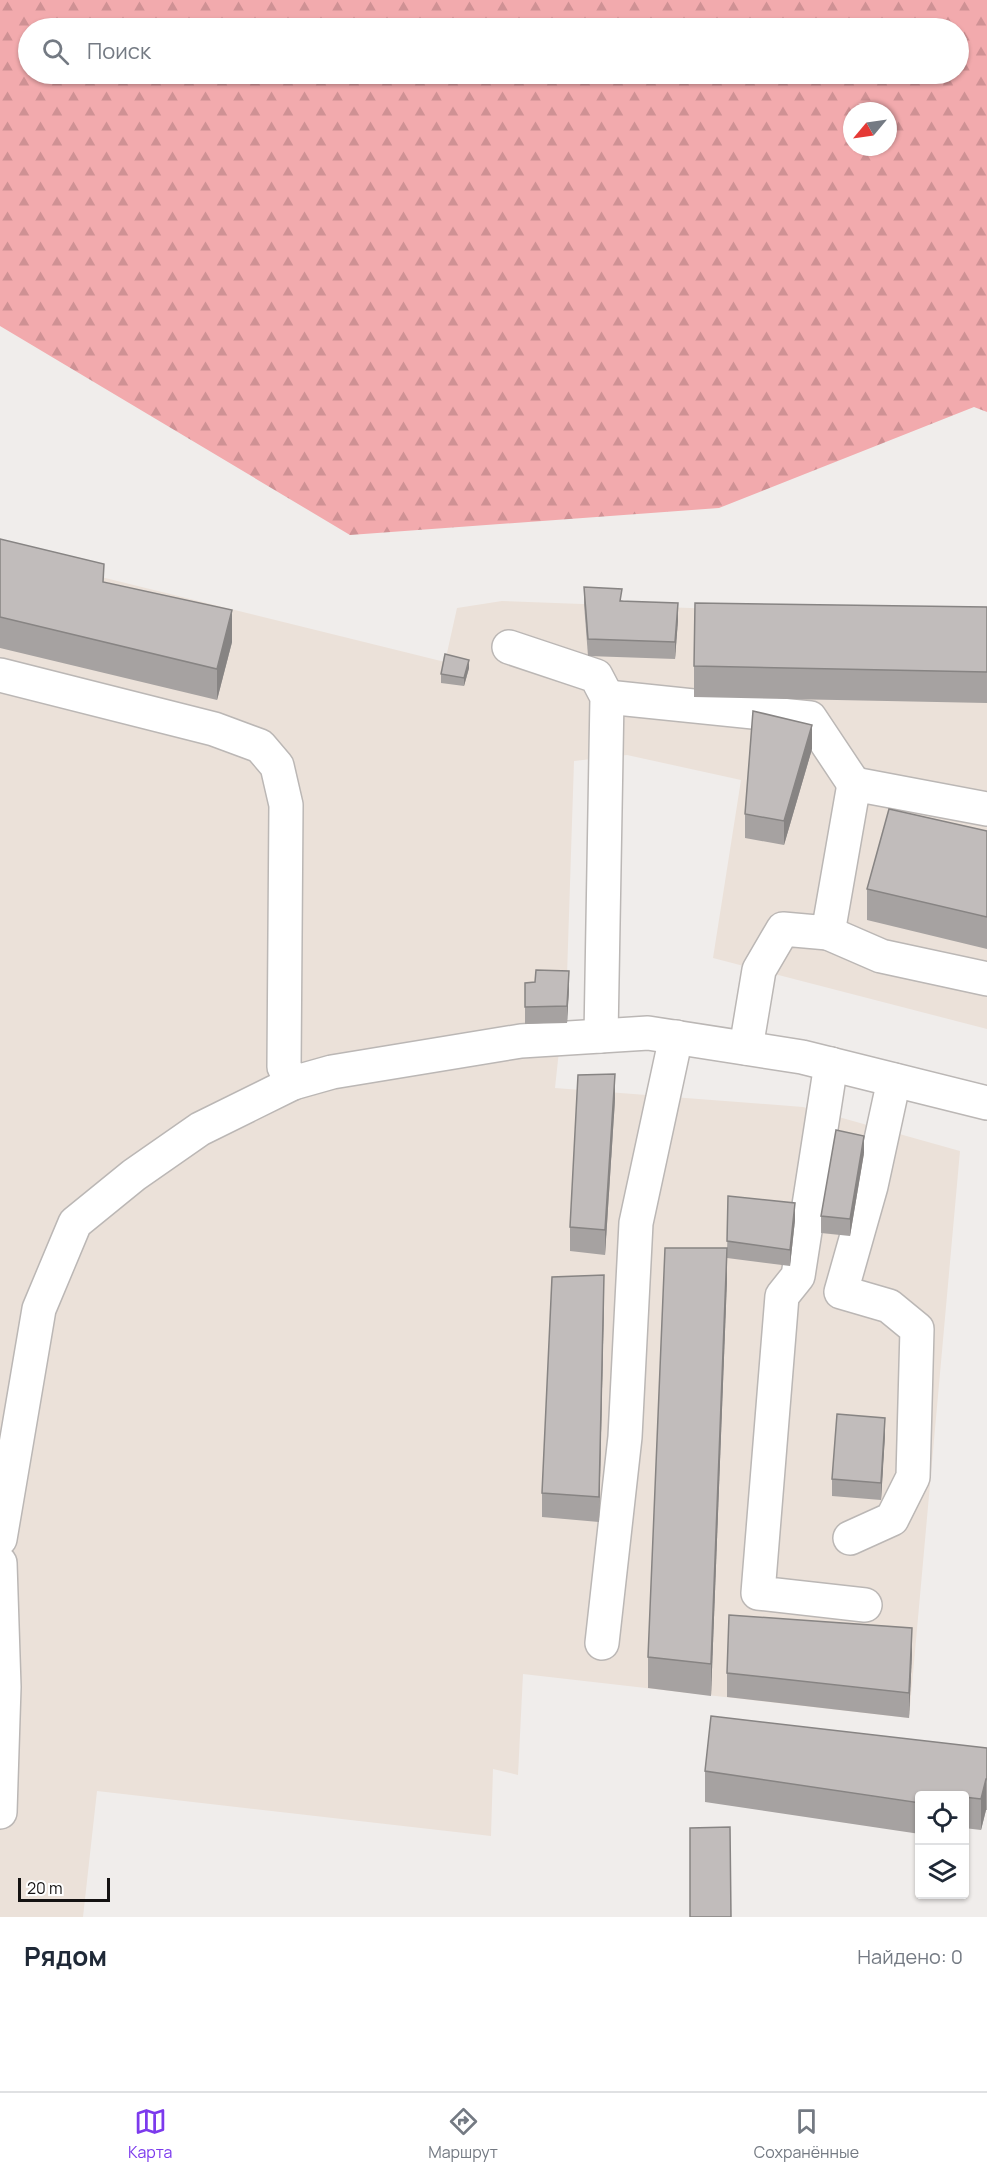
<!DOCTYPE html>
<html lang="ru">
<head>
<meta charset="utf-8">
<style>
  :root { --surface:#fff; --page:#f6f6f7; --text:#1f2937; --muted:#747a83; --line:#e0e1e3; --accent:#7c3aed }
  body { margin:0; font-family:Manrope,sans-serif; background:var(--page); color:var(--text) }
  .controls { position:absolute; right:18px; bottom:18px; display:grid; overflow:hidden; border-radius:6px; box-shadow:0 2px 4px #0004 }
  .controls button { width:54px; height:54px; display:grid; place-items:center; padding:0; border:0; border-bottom:2px solid var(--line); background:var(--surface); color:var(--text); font:30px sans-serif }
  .compass { position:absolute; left:843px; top:102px; width:54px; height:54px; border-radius:50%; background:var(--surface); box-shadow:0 2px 4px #0004; rotate:241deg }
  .scale { position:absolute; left:18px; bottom:15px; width:92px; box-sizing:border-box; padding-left:6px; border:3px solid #141212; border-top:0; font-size:16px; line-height:21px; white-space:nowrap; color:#141212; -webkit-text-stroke:4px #fff; paint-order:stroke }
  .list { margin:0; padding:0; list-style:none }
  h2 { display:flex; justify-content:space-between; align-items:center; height:78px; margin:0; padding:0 24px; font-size:26px }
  h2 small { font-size:20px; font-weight:400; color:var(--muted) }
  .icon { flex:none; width:33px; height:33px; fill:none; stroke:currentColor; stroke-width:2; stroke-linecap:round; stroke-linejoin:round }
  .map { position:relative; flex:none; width:987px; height:1917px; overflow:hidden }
  .search { position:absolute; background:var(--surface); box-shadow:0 2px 4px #0004; left:18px; right:18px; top:18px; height:66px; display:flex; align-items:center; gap:15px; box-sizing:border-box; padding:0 21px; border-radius:33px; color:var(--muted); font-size:22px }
  .sheet { height:174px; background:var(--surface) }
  nav { display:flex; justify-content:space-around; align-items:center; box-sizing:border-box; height:84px; border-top:2px solid var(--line); background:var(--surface); font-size:16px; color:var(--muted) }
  nav a { display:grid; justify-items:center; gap:3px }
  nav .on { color:var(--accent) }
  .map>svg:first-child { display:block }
</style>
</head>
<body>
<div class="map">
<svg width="987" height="1917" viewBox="0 0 987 1917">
  <defs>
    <pattern id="forest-firs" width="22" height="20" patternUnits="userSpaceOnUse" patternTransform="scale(1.5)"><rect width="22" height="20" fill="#f2aaad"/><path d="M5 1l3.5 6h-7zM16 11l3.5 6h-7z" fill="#cf9194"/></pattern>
  </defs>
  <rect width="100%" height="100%" fill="#f0edeb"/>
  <polygon fill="#ebe1d9" points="0,552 445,662 457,608 502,601 987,619 987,1029 713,958 741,780 627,755 574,761 567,976 555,1088 803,1107 960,1151 909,1718 523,1674 518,1775 493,1769 491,1836 97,1791 83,1917 0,1917"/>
  <path fill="url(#forest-firs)" fill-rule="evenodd" d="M 0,0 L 987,0 L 987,412 L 974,407 L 719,508 L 350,535 L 0,326 ZM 28,28 L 958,28 L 958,74 L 28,74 ZM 852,111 L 888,111 L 888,147 L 852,147 Z"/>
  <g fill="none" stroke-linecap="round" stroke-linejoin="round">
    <g stroke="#bbb7b5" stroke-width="36">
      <g id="minor">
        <polyline points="509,647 596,676 607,697 601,1036"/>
        <polyline points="0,675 214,729 260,746 277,766 286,805 284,1067 293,1083"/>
        <polyline points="607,697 810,718 854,784"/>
        <polyline points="828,933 881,956 987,979"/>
        <polyline points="746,1048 759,970 783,929 828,933 854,784 987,809"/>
        <polyline points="831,1064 798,1276 782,1296 758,1593 865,1605"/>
        <polyline points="850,1538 892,1519 913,1477 917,1329 889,1306 841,1292 871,1186 894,1080"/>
        <polyline points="0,1539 39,1309 75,1223 134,1175 200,1129 293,1083 332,1072 521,1041 648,1033 802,1057 987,1103"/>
        <polyline points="0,1563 4,1687 0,1812"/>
        <polyline points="602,1643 625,1437 636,1223 676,1037"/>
      </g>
    </g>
    <use href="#minor" stroke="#fff" stroke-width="33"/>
  </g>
  <g fill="#a6a2a1">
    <polygon points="0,539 104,582 232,642 217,700 0,648"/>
    <polygon points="584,587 678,620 675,659 588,656 584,604"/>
    <polygon points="987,607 987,703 694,697 694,666"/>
    <polygon points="469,668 464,686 441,683 441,674"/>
    <polygon points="812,749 784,845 745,838 745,814"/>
    <polygon points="987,831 987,949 867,920 867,889"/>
    <polygon points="535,982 569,988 567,1023 525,1024 525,983"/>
    <polygon points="615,1099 605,1255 570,1251 570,1227"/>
    <polygon points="864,1153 850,1236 821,1233 821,1216"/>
    <polygon points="728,1196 795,1220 790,1266 727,1258"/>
    <polygon points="727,1279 711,1696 648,1688 648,1657"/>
    <polygon points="604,1300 599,1522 542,1517 542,1493"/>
    <polygon points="885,1435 881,1500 832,1496 832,1479"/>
    <polygon points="912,1653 909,1718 727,1697 727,1673"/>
    <polygon points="987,1748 987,1810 986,1810 981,1830 964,1828 964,1796 920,1796 920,1834 705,1802 705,1771"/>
  </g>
  <g fill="#878483">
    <polygon points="678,603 678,620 675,659 675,642"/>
    <polygon points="232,610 232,642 217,700 217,669"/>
    <polygon points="469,660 469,668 464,686 464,678"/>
    <polygon points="812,725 812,749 784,845 784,821"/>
    <polygon points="569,971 569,988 567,1023 567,1006"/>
    <polygon points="615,1074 615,1099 605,1255 605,1230"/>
    <polygon points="864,1136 864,1153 850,1236 850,1219"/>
    <polygon points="795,1203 795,1220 790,1266 790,1250"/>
    <polygon points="727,1248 727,1279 711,1696 711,1664"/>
    <polygon points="604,1275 604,1300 599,1522 599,1497"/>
    <polygon points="885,1418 885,1435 881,1500 881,1483"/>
    <polygon points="912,1628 912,1653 909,1718 909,1693"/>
    <polygon points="986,1779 986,1810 981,1830 981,1799"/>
  </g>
  <g fill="#c1bcbb" stroke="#878483" stroke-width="1.5">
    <polygon points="0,539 104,564 103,582 232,610 217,669 0,617"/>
    <polygon points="584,587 622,589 620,601 678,603 675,642 588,639"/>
    <polygon points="695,603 987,607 987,672 694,666"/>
    <polygon points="445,654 469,660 464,678 441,674"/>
    <polygon points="753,711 812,725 784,821 745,814"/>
    <polygon points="889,809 987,831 987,917 867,889"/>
    <polygon points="536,970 569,971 567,1006 525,1007 525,983 535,982"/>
    <polygon points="615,1074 605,1230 570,1227 578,1075"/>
    <polygon points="836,1130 864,1136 850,1219 821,1216"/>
    <polygon points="728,1196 795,1203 790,1250 727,1241"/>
    <polygon points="665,1248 727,1248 711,1664 648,1657"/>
    <polygon points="604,1275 599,1497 542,1493 552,1277"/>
    <polygon points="837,1414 885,1418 881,1483 832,1479"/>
    <polygon points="729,1615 912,1628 909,1693 727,1673"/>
    <polygon points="711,1716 987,1748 987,1779 986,1779 981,1799 964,1797 964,1796 920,1796 920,1803 705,1771"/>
    <polygon points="730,1827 731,1917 690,1917 690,1828"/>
  </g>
</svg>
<div class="controls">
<button><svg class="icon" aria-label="locate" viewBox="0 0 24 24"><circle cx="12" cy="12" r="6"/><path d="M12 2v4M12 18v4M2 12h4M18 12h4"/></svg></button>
<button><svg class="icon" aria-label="layers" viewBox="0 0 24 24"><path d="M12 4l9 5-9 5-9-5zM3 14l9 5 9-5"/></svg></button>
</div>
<svg class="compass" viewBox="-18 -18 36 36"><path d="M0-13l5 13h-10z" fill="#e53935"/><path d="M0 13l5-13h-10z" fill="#747a83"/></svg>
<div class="scale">20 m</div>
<div class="search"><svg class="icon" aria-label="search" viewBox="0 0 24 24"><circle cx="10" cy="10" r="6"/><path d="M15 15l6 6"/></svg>Поиск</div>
</div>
<section class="sheet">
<h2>Рядом<small>Найдено: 0</small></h2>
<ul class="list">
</ul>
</section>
<nav>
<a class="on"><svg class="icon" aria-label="map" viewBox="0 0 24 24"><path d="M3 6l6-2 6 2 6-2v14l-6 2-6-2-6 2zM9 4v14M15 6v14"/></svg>Карта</a>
<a><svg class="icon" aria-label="directions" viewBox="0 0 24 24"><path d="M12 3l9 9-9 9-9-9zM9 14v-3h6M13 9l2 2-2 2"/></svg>Маршрут</a>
<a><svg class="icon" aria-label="saved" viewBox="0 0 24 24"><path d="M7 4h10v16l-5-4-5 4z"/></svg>Сохранённые</a>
</nav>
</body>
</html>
